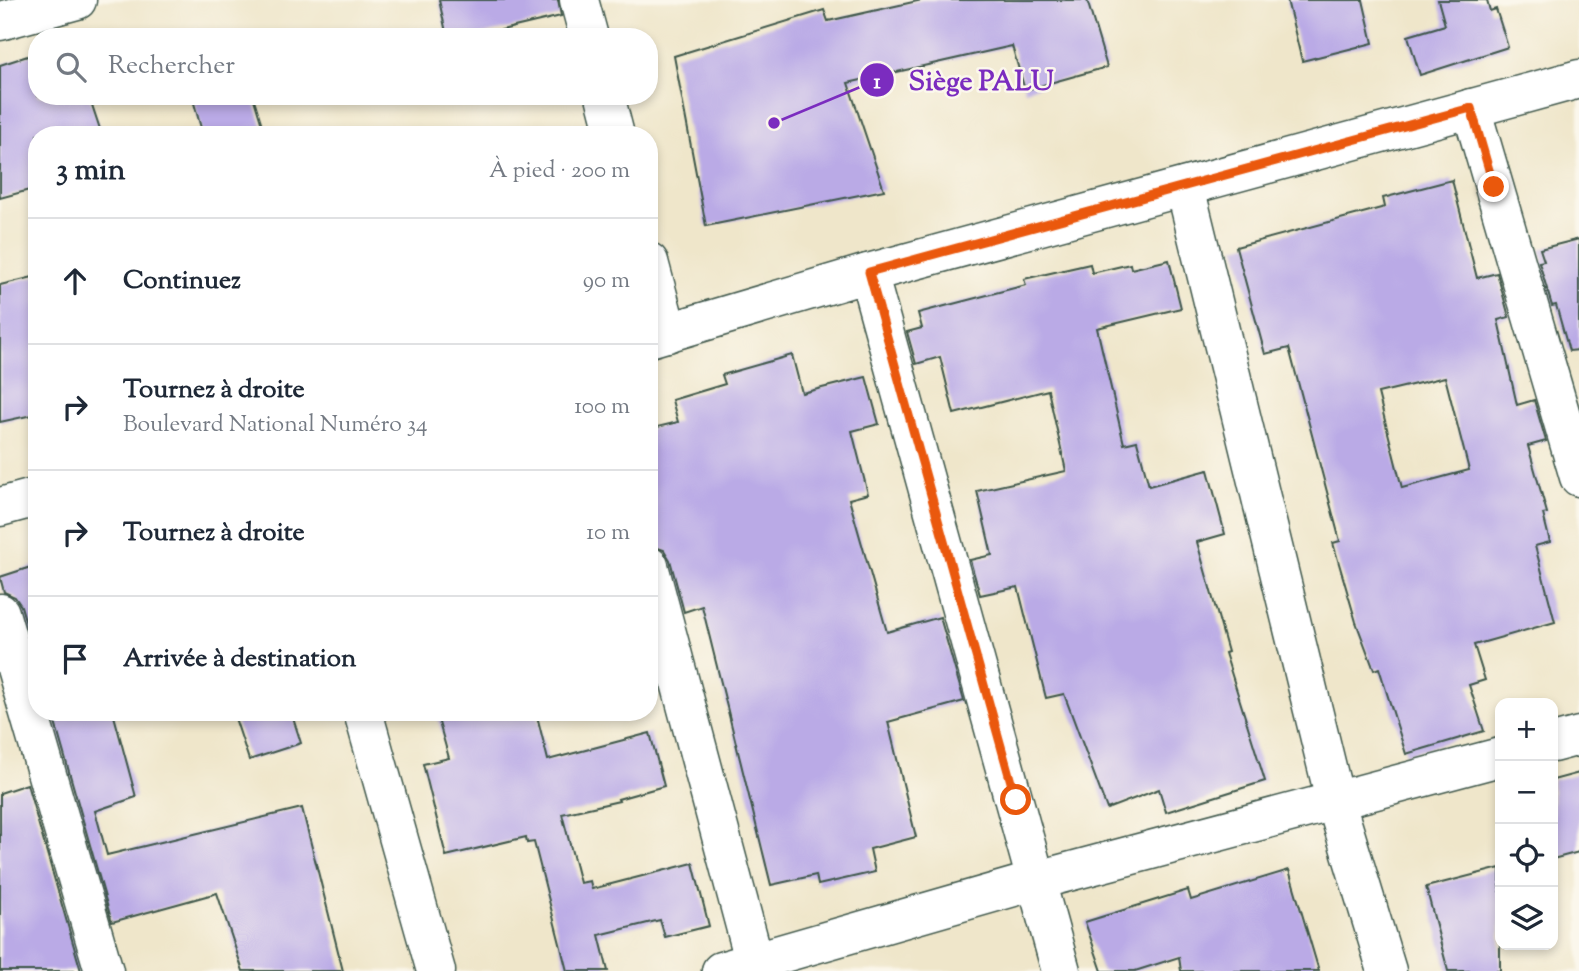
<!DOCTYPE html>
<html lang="fr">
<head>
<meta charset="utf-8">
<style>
  :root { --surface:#fff; --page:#f2f2f3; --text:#1f2937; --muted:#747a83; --line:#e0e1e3 }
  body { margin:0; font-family:"Sorts Mill Goudy",serif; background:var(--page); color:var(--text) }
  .controls { position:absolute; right:21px; bottom:21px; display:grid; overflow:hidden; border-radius:14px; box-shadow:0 4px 10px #0003 }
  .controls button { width:63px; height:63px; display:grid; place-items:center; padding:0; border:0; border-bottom:2px solid var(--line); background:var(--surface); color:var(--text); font:35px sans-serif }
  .stop { position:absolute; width:21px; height:21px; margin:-16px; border:5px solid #ea580c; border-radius:50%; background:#fff }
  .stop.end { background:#ea580c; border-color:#fff; box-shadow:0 2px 7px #0008 }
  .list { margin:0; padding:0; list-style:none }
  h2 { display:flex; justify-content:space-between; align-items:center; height:91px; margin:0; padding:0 28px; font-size:30px }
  h2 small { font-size:23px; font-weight:400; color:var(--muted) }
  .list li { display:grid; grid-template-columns:46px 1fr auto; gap:21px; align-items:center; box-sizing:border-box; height:126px; padding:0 28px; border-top:2px solid var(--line) }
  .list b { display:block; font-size:26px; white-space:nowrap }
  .list p { margin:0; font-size:23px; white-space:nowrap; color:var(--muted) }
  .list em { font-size:23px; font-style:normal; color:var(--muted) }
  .icon { flex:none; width:38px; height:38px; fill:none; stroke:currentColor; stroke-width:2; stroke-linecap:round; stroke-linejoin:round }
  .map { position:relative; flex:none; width:1579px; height:971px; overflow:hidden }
  .search { position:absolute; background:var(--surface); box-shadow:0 4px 10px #0003; left:28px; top:28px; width:630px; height:77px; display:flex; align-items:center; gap:18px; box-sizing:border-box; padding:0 24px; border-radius:28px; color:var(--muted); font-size:26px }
  .panel { position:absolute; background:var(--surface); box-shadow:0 4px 10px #0003; left:28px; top:126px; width:630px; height:595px; border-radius:28px }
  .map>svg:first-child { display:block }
</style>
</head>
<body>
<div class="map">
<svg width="1579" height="971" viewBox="0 0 1579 971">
  <rect width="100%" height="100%" fill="#fbf7ec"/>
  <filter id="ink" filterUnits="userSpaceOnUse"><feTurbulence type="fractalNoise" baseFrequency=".0143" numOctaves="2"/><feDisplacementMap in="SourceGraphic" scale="14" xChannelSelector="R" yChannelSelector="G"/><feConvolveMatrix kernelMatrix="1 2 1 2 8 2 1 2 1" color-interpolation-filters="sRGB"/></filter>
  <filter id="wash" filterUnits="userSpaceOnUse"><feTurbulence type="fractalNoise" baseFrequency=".00686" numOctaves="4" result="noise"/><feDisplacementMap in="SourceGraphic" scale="28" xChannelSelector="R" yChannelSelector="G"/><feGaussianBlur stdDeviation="1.57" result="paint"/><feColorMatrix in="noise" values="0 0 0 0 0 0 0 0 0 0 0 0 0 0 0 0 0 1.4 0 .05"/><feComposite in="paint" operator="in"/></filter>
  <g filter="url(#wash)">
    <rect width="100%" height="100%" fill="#efe6ca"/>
    <g id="blocks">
      <g fill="#baaae6" fill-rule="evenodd">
        <polygon points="439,0 558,0 561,16 472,37 447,37"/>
        <polygon points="922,0 1087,0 1107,67 1025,90 1012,46 848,83 884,190 706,226 674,56 824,10 828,21"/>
        <polygon points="1287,0 1363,0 1373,43 1302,61"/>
        <polygon points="1438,0 1487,0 1490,11 1496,9 1508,47 1420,75 1408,36 1445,25"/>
        <polygon points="37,53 37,96 89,96 102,135 37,135 37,188 0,198 0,65"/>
        <polygon points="192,96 253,96 265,135 203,135"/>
        <path d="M 1452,180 L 1477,278 L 1497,273 L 1509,317 L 1498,320 L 1517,405 L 1534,400 L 1546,441 L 1528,446 L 1547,513 L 1543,514 L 1550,542 L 1535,546 L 1555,622 L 1474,645 L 1485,680 L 1469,685 L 1484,731 L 1406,754 L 1379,668 L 1374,670 L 1356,622 L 1333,543 L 1340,541 L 1289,348 L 1265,354 L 1236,247 L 1385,207 L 1383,198 ZM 1445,377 L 1469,470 L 1402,488 L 1378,393 Z"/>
        <polygon points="1579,239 1579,350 1569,351 1556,305 1552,306 1539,262 1544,261 1540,249"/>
        <polygon points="1169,260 1181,308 1097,328 1124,444 1137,441 1149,486 1208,470 1225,534 1197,542 1228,652 1225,653 1265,781 1166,812 1159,789 1107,809 1064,694 1046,698 1018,587 980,595 970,560 992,555 977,491 1066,471 1048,390 954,414 940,357 916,364 907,332 922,328 918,313 1026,285 1024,279 1090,264 1092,273 1130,264 1131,269"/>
        <polygon points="37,276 37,414 0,422 0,285"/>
        <polygon points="792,355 802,393 866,377 879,424 852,431 868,494 849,499 887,632 940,617 964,701 888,722 916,837 870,849 875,872 818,885 816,875 771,885 702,606 684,612 670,560 664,550 649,545 649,429 678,422 672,400 725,384 722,375"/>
        <polygon points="37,565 37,661 21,606 15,597 4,592 0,577"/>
        <polygon points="52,712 113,712 136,797 95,811 107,855 302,808 343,971 243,971 217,893 112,922"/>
        <polygon points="233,712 291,712 301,743 249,760"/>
        <polygon points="436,712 536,712 548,760 650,733 664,786 618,799 619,801 562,814 580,883 590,881 592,889 693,863 709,926 665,937 660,920 599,935 608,971 567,971 534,842 527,843 526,837 446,856 423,764 449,758"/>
        <polygon points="1579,773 1579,852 1553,859 1553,780"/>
        <polygon points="27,784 81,971 0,971 0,793"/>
        <polygon points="1500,868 1500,971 1448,971 1426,887"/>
        <polygon points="1289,870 1319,971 1181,971 1179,957 1135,971 1102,971 1085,922 1188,890 1191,900"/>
      </g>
    </g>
  </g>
  <g filter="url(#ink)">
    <use href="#blocks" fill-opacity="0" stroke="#3e564a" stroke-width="2"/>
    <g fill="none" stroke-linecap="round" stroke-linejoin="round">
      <g stroke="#3e564a" stroke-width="41">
        <g id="street">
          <polyline points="579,0 589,37"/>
          <polyline points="0,21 77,0"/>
          <polyline points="605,96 615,135"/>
          <polyline points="1471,108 1579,477"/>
          <polyline points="1185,187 1335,800 1387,971"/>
          <polyline points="649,262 668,333"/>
          <polyline points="868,273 1061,971"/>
          <polyline points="649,566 757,971"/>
          <polyline points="0,613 104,971"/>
          <polyline points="363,712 436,971"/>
          <polyline points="1553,743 1579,736"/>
          <polyline points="721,971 1038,880 1500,757"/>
        </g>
      </g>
      <g stroke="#3e564a" stroke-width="41">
        <g id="secondary">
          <polyline points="649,338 868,273 1579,79"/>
          <polyline points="0,507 37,497"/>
        </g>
      </g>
      <use href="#street" stroke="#fff" stroke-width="38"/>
      <use href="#secondary" stroke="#fff" stroke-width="38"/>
    </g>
  </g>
  <g fill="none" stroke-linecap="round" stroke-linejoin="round" filter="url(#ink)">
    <polyline stroke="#ea580c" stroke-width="9" points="1016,800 869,272 1471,108 1494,187"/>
  </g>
  <path fill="none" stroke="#7b2cbf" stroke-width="2.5" d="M774 123L877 80"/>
  <g fill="#7b2cbf" stroke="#fbf7ec" stroke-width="2.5">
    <circle cx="774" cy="123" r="7"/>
    <circle cx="877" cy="80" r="18"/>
  </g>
  <g font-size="21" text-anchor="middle" font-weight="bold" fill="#fff">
    <text x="877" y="88">1</text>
  </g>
  <g font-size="28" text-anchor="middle" font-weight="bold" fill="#7b2cbf" stroke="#fbf7ec" stroke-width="5" stroke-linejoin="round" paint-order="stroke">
    <text x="981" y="90">Siège PALU</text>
  </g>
</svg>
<div class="controls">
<button>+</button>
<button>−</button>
<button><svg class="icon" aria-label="locate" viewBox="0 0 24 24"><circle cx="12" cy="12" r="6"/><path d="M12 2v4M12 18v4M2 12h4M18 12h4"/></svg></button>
<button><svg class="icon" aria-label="layers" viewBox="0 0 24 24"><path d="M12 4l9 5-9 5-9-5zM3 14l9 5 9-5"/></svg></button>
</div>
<div class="stop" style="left:1016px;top:800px"></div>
<div class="stop end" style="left:1494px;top:187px"></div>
<div class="search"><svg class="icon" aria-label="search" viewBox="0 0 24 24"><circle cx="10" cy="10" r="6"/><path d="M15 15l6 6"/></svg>Rechercher</div>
<section class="panel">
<h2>3 min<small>À pied · 200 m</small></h2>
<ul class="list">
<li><svg class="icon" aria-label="ahead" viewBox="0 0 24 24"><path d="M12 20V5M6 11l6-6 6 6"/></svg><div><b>Continuez</b></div><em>90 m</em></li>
<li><svg class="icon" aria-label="right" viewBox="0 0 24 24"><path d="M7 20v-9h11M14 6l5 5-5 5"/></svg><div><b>Tournez à droite</b><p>Boulevard National Numéro 34</p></div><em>100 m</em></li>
<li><svg class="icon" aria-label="right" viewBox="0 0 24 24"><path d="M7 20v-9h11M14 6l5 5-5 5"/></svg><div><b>Tournez à droite</b></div><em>10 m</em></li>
<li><svg class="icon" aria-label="arrive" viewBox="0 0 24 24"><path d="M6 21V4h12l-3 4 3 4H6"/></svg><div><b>Arrivée à destination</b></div></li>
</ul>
</section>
</div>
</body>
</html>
